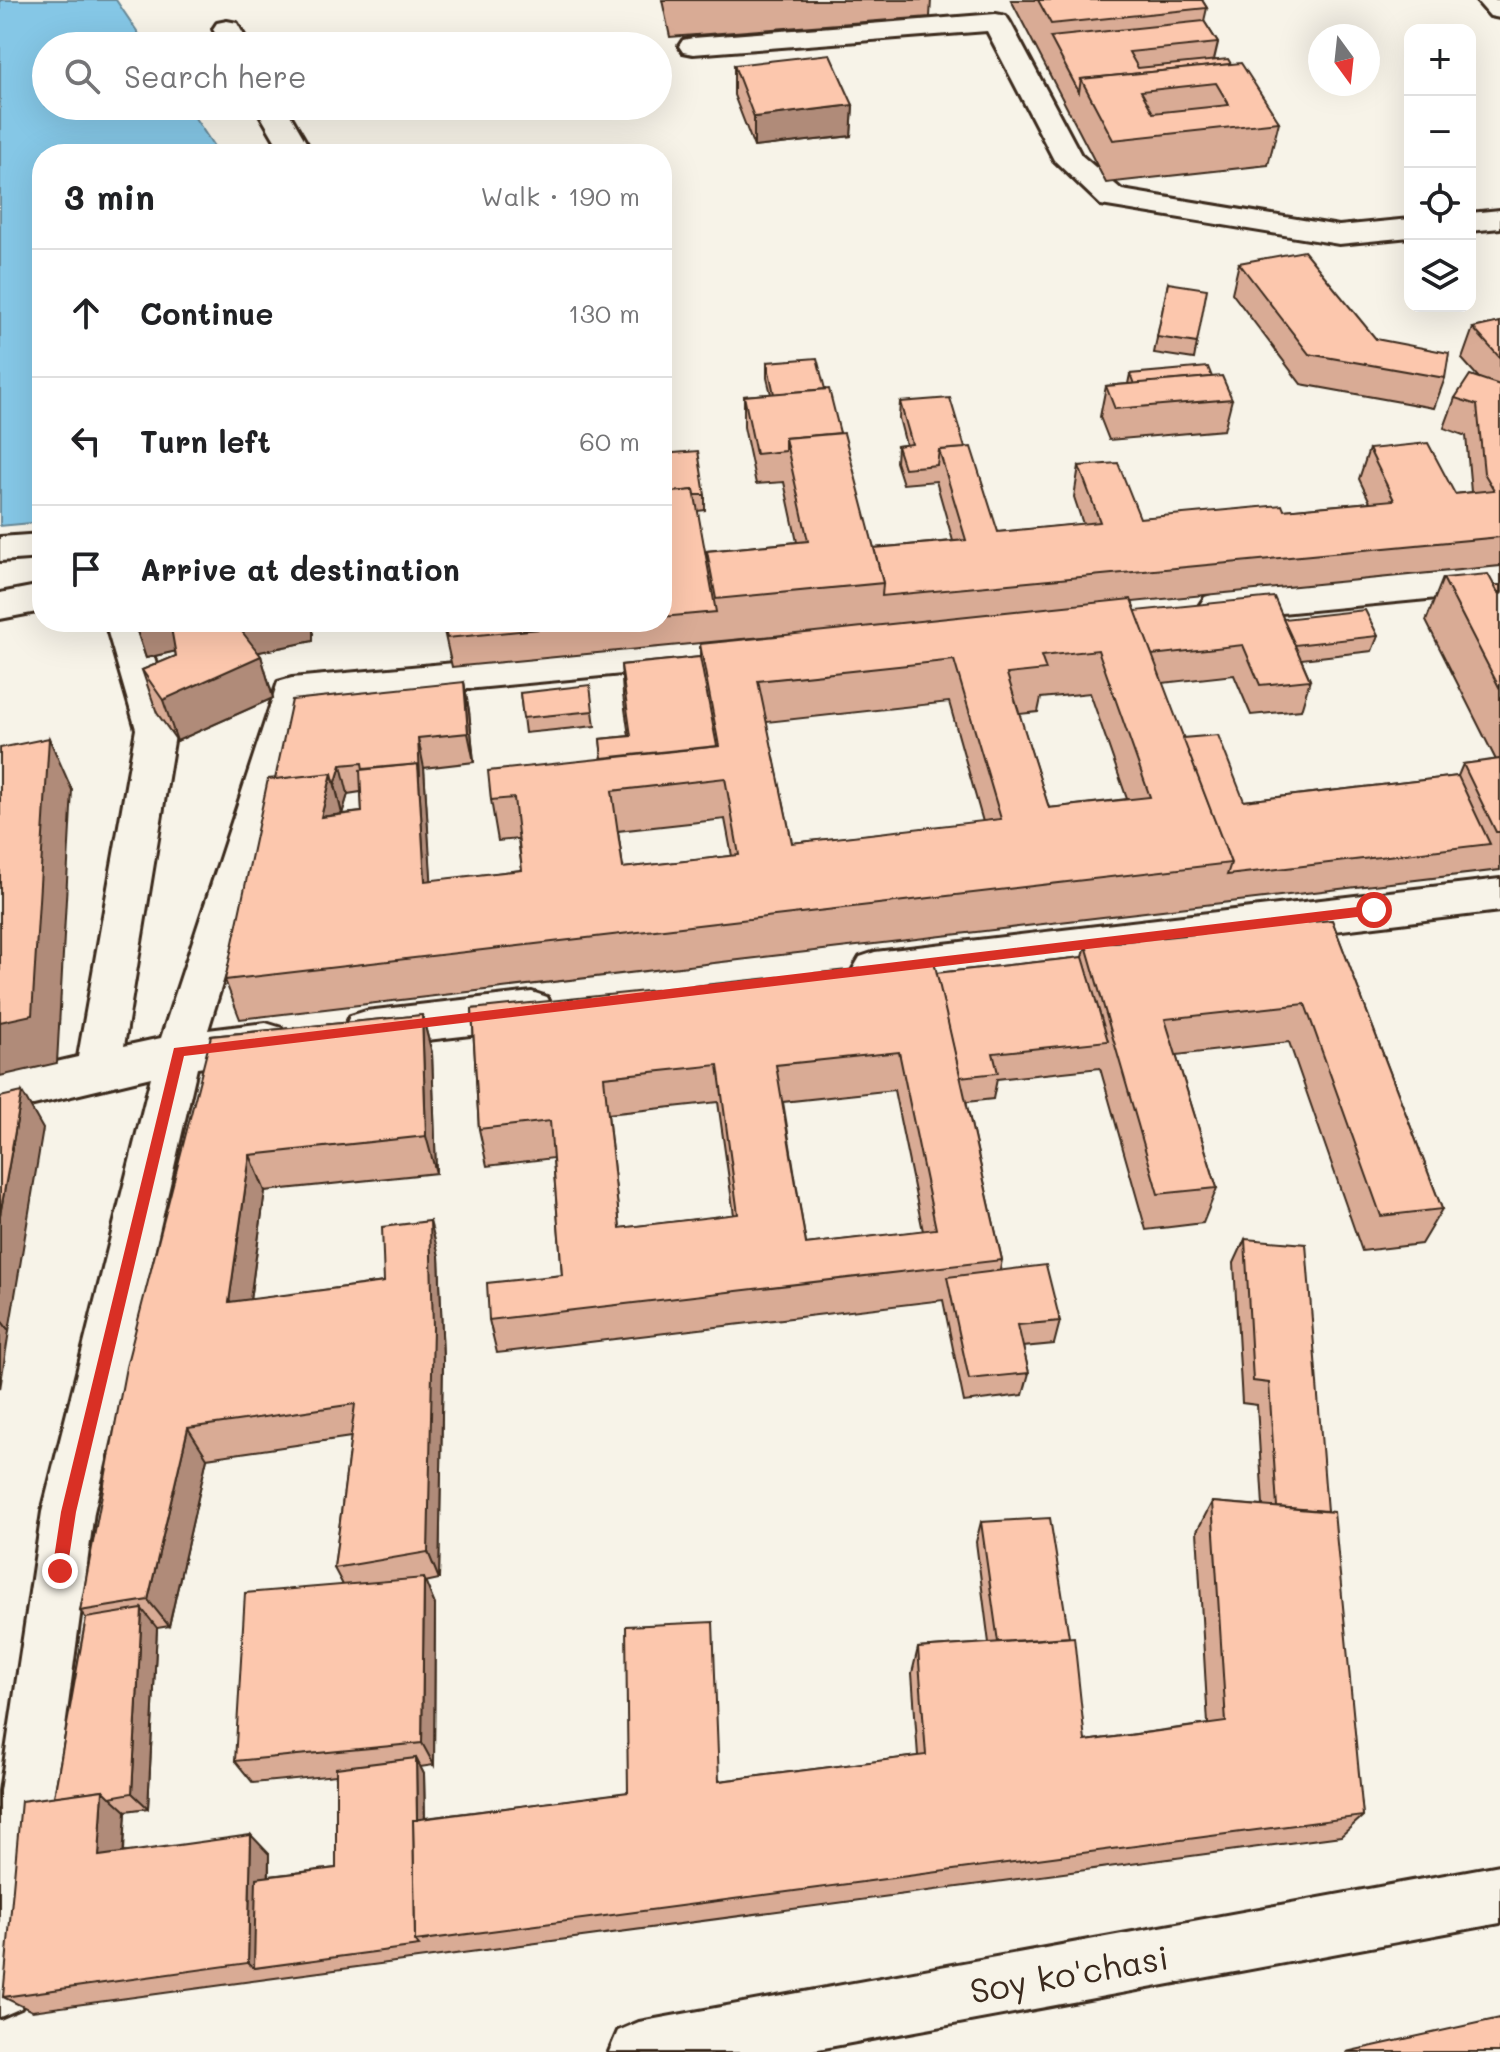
<!DOCTYPE html>
<html lang="en">
<head>
<meta charset="utf-8">
<style>
  :root { --surface:#fff; --page:#f6f6f6; --text:#202124; --muted:#757577; --line:#e0e0e0 }
  body { margin:0; font-family:Mali,sans-serif; background:var(--page); color:var(--text) }
  .controls { position:absolute; right:24px; top:24px; display:grid; overflow:hidden; border-radius:16px; box-shadow:0 8px 32px #0002 }
  .controls button { width:72px; height:72px; display:grid; place-items:center; padding:0; border:0; border-bottom:2px solid var(--line); background:var(--surface); color:var(--text); font:40px sans-serif }
  .compass { position:absolute; left:1308px; top:24px; width:72px; height:72px; border-radius:50%; background:var(--surface); box-shadow:0 8px 32px #0002; rotate:165deg }
  .stop { position:absolute; width:24px; height:24px; margin:-18px; border:6px solid #d93025; border-radius:50%; background:#fff }
  .stop.end { background:#d93025; border-color:#fff; box-shadow:0 2px 8px #0008 }
  .list { margin:0; padding:0; list-style:none }
  h2 { display:flex; justify-content:space-between; align-items:center; height:104px; margin:0; padding:0 32px; font-size:34px }
  h2 small { font-size:26px; font-weight:400; color:var(--muted) }
  .list li { display:grid; grid-template-columns:52px 1fr auto; gap:24px; align-items:center; box-sizing:border-box; height:128px; padding:0 32px; border-top:2px solid var(--line) }
  .list b { display:block; font-size:30px; white-space:nowrap }
  .list em { font-size:26px; font-style:normal; color:var(--muted) }
  .icon { flex:none; width:44px; height:44px; fill:none; stroke:currentColor; stroke-width:2; stroke-linecap:round; stroke-linejoin:round }
  .map { position:relative; flex:none; width:1500px; height:2052px; overflow:hidden }
  .search { position:absolute; background:var(--surface); box-shadow:0 8px 32px #0002; left:32px; top:32px; width:640px; height:88px; display:flex; align-items:center; gap:20px; box-sizing:border-box; padding:0 28px; border-radius:44px; color:var(--muted); font-size:30px }
  .panel { position:absolute; background:var(--surface); box-shadow:0 8px 32px #0002; left:32px; top:144px; width:640px; height:488px; border-radius:32px }
  .map>svg:first-child { display:block }
</style>
</head>
<body>
<div class="map">
<svg width="1500" height="2052" viewBox="0 0 1500 2052">
  <rect width="100%" height="100%" fill="#f7f3e8"/>
  <filter id="ink" filterUnits="userSpaceOnUse"><feTurbulence type="fractalNoise" baseFrequency=".0125" numOctaves="2"/><feDisplacementMap in="SourceGraphic" scale="16" xChannelSelector="R" yChannelSelector="G"/><feConvolveMatrix kernelMatrix="1 2 1 2 8 2 1 2 1" color-interpolation-filters="sRGB"/></filter>
  <g filter="url(#ink)">
    <polygon fill="#85c7e6" stroke="#678896" stroke-width="2" points="0,0 116,0 147,46 46,46 46,106 187,106 219,154 42,154 42,522 0,526"/>
    <g fill="none" stroke-linecap="round" stroke-linejoin="round">
      <g stroke="#3b2a1e" stroke-width="6">
        <g id="minor">
          <polygon points="1476,0 1500,0 1500,18 1490,16"/>
          <polygon points="996,14 1006,16 1010,22 1081,155 1122,190 1339,226 1410,219 1410,237 1339,244 1101,205 1054,160 987,31 693,54 683,52 679,46 683,40 693,38"/>
          <polygon points="227,21 237,23 250,46 222,46 213,29 217,23"/>
          <polygon points="255,106 285,106 313,154 283,154"/>
          <polygon points="1500,210 1500,228 1470,231 1470,213"/>
          <polygon points="42,534 42,558 0,561 0,537"/>
          <polygon points="1500,566 1500,592 1218,619 1205,615 1199,606 1205,597 1218,593"/>
          <polygon points="42,585 42,611 0,619 0,593"/>
          <polygon points="105,622 143,622 176,729 124,1046 161,1038 278,682 292,678 759,635 772,639 778,648 772,657 759,661 308,704 208,1030 266,1023 282,1028 288,1041 282,1054 266,1059 197,1068 94,1512 30,1987 21,2008 0,2017 0,1791 42,1512 151,1077 0,1113 0,1075 78,1057 136,729"/>
          <polygon points="1500,879 1500,911 875,986 860,981 853,969 860,957 875,952"/>
          <polygon points="532,992 547,997 554,1010 547,1023 532,1028 366,1047 350,1042 344,1029 350,1016 366,1011"/>
        </g>
      </g>
      <g stroke="#3b2a1e" stroke-width="6">
        <polygon id="major" points="1500,1865 1500,1923 802,2052 609,2052 618,2031 639,2022"/>
      </g>
      <use href="#minor" fill="#f7f3e8" fill-rule="evenodd"/>
      <use href="#major" fill="#f7f3e8" fill-rule="evenodd"/>
    </g>
    <g fill="#d9ab95" stroke="#3b2a1e" stroke-width="2" fill-rule="evenodd">
      <polygon points="662,0 931,0 930,17 670,37"/>
      <polygon points="1011,0 1202,0 1207,8 1204,21 1218,43 1214,60 1231,64 1279,122 1268,165 1106,183"/>
      <polygon points="734,65 853,105 851,136 754,147 734,95"/>
      <polygon points="1239,263 1445,378 1434,408 1301,384 1232,293"/>
      <polygon points="1168,283 1197,343 1194,359 1154,353"/>
      <path d="M 1500,322 L 1500,566 L 1132,602 L 1135,611 L 1283,619 L 1378,636 L 1372,651 L 1301,659 L 1310,680 L 1301,710 L 1251,715 L 1234,675 L 1162,683 L 1183,738 L 1244,801 L 1458,776 L 1463,764 L 1496,760 L 1426,621 L 1443,578 L 1494,585 L 1500,585 L 1500,870 L 240,1019 L 225,980 L 275,779 L 464,682 L 469,711 L 474,762 L 424,768 L 431,881 L 522,870 L 518,839 L 498,841 L 491,800 L 602,758 L 600,739 L 629,736 L 623,695 L 621,665 L 700,657 L 700,644 L 784,635 L 452,667 L 442,622 L 662,622 L 662,568 L 663,568 L 662,559 L 662,454 L 705,495 L 705,510 L 697,511 L 707,564 L 707,551 L 797,542 L 784,482 L 756,484 L 744,427 L 744,396 L 771,394 L 767,378 L 767,362 L 825,389 L 840,433 L 874,548 L 953,541 L 936,481 L 903,484 L 896,462 L 897,446 L 906,445 L 899,418 L 900,402 L 965,448 L 998,532 L 1083,524 L 1074,497 L 1079,466 L 1140,518 L 1284,510 L 1370,502 L 1359,479 L 1369,449 L 1455,494 L 1471,492 L 1466,436 L 1444,428 L 1455,398 L 1479,378 L 1462,359 L 1473,328 ZM 1090,693 L 1127,799 L 1049,808 L 1019,714 L 1038,712 L 1041,698 ZM 949,702 L 983,822 L 792,843 L 766,722 ZM 361,792 L 362,812 L 342,814 L 348,794 ZM 725,819 L 732,856 L 623,868 L 618,831 Z"/>
      <polygon points="1130,374 1212,377 1232,399 1224,430 1109,440 1100,417 1106,386 1128,384"/>
      <polygon points="134,622 313,622 313,641 258,652 261,656 273,698 177,741 157,713 142,670 176,656 175,651 146,658"/>
      <polygon points="520,693 593,711 595,726 525,733"/>
      <path d="M 1332,920 L 1442,1209 L 1421,1244 L 1362,1251 L 1289,1042 L 1176,1055 L 1217,1188 L 1203,1223 L 1146,1230 L 1100,1068 L 997,1079 L 993,1099 L 966,1102 L 1002,1260 L 1000,1270 L 1060,1321 L 1054,1344 L 1023,1347 L 1029,1373 L 1023,1395 L 964,1402 L 943,1300 L 497,1353 L 489,1320 L 562,1275 L 553,1158 L 487,1166 L 479,1129 L 472,1009 L 936,973 L 1083,957 L 1086,945 ZM 894,1090 L 923,1231 L 806,1244 L 783,1102 ZM 718,1102 L 734,1215 L 620,1228 L 608,1114 Z"/>
      <path d="M 422,1015 L 432,1053 L 436,1173 L 265,1191 L 250,1300 L 384,1282 L 439,1256 L 443,1359 L 439,1579 L 425,1582 L 435,1605 L 434,1765 L 420,1767 L 424,1774 L 425,1818 L 918,1756 L 912,1673 L 918,1648 L 989,1643 L 976,1542 L 981,1522 L 1085,1741 L 1208,1724 L 1197,1531 L 1212,1502 L 1263,1506 L 1257,1405 L 1242,1403 L 1234,1263 L 1245,1239 L 1327,1511 L 1363,1816 L 1341,1836 L 267,1979 L 32,2011 L 3,1997 L 54,1797 L 86,1618 L 80,1611 L 211,1036 ZM 351,1437 L 334,1568 L 343,1585 L 235,1761 L 253,1783 L 336,1775 L 336,1868 L 269,1876 L 269,1854 L 124,1852 L 126,1811 L 148,1808 L 157,1628 L 169,1626 L 207,1458 Z"/>
    </g>
    <g fill="#b08b79" stroke="#3b2a1e" stroke-width="2">
      <polygon points="853,105 851,136 754,147 754,117"/>
      <polygon points="134,622 171,622 181,650 146,658"/>
      <polygon points="241,622 313,622 313,641 255,653 261,656 273,698 177,741 163,700 240,629"/>
      <polygon points="464,682 469,711 474,762 468,733"/>
      <polygon points="49,738 72,790 57,1063 0,1076 0,1022"/>
      <polygon points="418,738 424,768 434,921 425,881 418,764"/>
      <polygon points="341,765 348,794 342,814 335,785"/>
      <polygon points="332,773 342,814 321,817"/>
      <polygon points="422,1015 432,1053 436,1173 426,1136"/>
      <polygon points="22,1092 43,1129 9,1331 0,1319 0,1215"/>
      <polygon points="250,1155 265,1191 245,1336 229,1302"/>
      <polygon points="430,1221 439,1256 443,1359 439,1579 428,1552"/>
      <polygon points="0,1319 9,1331 0,1389"/>
      <polygon points="188,1428 207,1458 169,1626 148,1600"/>
      <polygon points="424,1578 435,1605 434,1765 422,1743"/>
      <polygon points="142,1609 157,1628 148,1808 132,1793"/>
      <polygon points="416,1758 424,1774 427,1940 419,1941"/>
      <polygon points="103,1790 126,1811 122,1874 99,1856"/>
      <polygon points="251,1835 269,1854 267,1966 254,1968 248,1963"/>
    </g>
    <g fill="#fcc7ad" stroke="#3b2a1e" stroke-width="2" fill-rule="evenodd">
      <polygon points="1038,0 1202,0 1207,8 1051,24"/>
      <polygon points="1204,21 1218,43 1129,52 1138,68 1228,59 1231,64 1081,79 1079,92 1050,37"/>
      <polygon points="830,54 853,105 754,117 734,65"/>
      <path d="M 1241,63 L 1279,122 L 1113,140 L 1081,79 ZM 1216,83 L 1229,105 L 1153,113 L 1141,91 Z"/>
      <polygon points="1304,251 1376,339 1449,353 1445,378 1309,354 1239,263"/>
      <polygon points="1168,283 1207,289 1197,343 1157,337"/>
      <polygon points="1500,322 1500,358 1473,328"/>
      <polygon points="817,358 825,389 774,394 767,362"/>
      <polygon points="1208,367 1212,377 1134,384 1130,374"/>
      <polygon points="1470,375 1500,385 1500,537 882,596 883,583 874,548 966,540 939,450 971,447 998,532 1100,522 1079,466 1118,463 1140,518 1282,505 1284,510 1394,500 1369,449 1428,443 1455,494 1494,490 1484,473 1477,405 1455,398"/>
      <polygon points="1222,376 1232,399 1115,409 1106,386"/>
      <polygon points="829,389 840,433 785,438 785,451 756,454 744,396"/>
      <polygon points="950,398 965,448 939,450 937,465 904,468 897,446 912,444 900,402"/>
      <polygon points="844,433 883,583 716,599 707,551 808,541 785,438"/>
      <polygon points="698,451 705,495 695,495 694,490 662,493 662,454"/>
      <polygon points="694,490 716,612 662,617 662,568 667,567 662,537 662,493"/>
      <polygon points="1488,574 1500,596 1500,689 1443,578"/>
      <polygon points="1494,585 1500,585 1500,596"/>
      <polygon points="1274,597 1310,680 1260,685 1243,645 1152,655 1135,611"/>
      <path d="M 1131,599 L 1231,863 L 225,980 L 268,779 L 332,773 L 321,817 L 362,812 L 360,770 L 418,764 L 425,881 L 522,870 L 514,798 L 491,800 L 488,771 L 719,746 L 700,644 ZM 1098,650 L 1150,797 L 1049,808 L 1007,674 L 1046,670 L 1041,656 ZM 954,660 L 1001,819 L 792,843 L 758,681 ZM 725,778 L 739,855 L 623,868 L 612,791 Z"/>
      <polygon points="1365,610 1378,636 1295,645 1283,619"/>
      <polygon points="170,622 241,622 240,629 261,656 163,700 142,670 176,656"/>
      <polygon points="443,622 611,622 447,638"/>
      <polygon points="700,657 717,746 602,758 600,739 631,736 621,665"/>
      <polygon points="464,682 468,733 418,738 420,776 418,764 363,769 362,763 341,765 335,785 332,773 275,779 292,700"/>
      <polygon points="590,685 593,711 523,718 520,693"/>
      <polygon points="1218,735 1244,801 1458,776 1490,844 1227,875 1231,863 1183,738"/>
      <polygon points="49,738 32,1015 0,1022 0,748"/>
      <polygon points="1500,759 1500,832 1496,832 1463,764"/>
      <polygon points="1332,920 1442,1209 1381,1216 1305,1004 1165,1019 1217,1188 1158,1194 1086,945"/>
      <polygon points="1083,957 1108,1041 993,1053 998,1073 960,1077 936,973"/>
      <path d="M 934,961 L 1002,1260 L 489,1320 L 487,1283 L 562,1275 L 550,1121 L 479,1129 L 472,1009 ZM 899,1052 L 936,1229 L 806,1244 L 776,1065 ZM 718,1065 L 738,1214 L 620,1228 L 604,1077 Z"/>
      <polygon points="422,1015 426,1136 250,1155 229,1302 384,1282 382,1227 430,1221 433,1327 428,1552 334,1568 355,1404 188,1428 148,1600 80,1611 126,1367 211,1036"/>
      <polygon points="22,1092 0,1215 0,1097"/>
      <polygon points="1245,1239 1306,1244 1327,1511 1277,1507 1269,1383 1253,1381"/>
      <polygon points="1046,1265 1060,1321 1018,1325 1029,1373 969,1379 947,1277"/>
      <polygon points="1212,1502 1334,1512 1363,1816 415,1941 413,1820 628,1792 626,1626 713,1622 719,1781 926,1755 918,1648 1074,1637 1085,1741 1226,1722"/>
      <polygon points="1050,1518 1069,1637 998,1642 981,1522"/>
      <polygon points="424,1578 422,1743 235,1761 245,1593"/>
      <polygon points="142,1609 132,1793 110,1797 103,1790 54,1797 86,1618"/>
      <polygon points="416,1758 417,1820 413,1820 415,1941 419,1946 254,1968 256,1878 336,1868 336,1768"/>
      <polygon points="103,1790 99,1856 251,1835 248,1963 3,1997 21,1801"/>
      <polygon points="1500,2018 1500,2052 1346,2052"/>
    </g>
  </g>
  <polygon fill="#d93025" points="1374,905 1380,910 1374,915 184,1056 76,1512 67,1571 65,1576 54,1576 52,1571 61,1512 174,1048"/>
  <g text-anchor="middle" dominant-baseline="central" stroke-width="7" stroke-linejoin="round" paint-order="stroke">
    <g font-size="34" fill="#3b2a1e" stroke="#f7f3e8">
      <text transform="translate(1069 1973) rotate(-10)">Soy ko'chasi</text>
    </g>
  </g>
</svg>
<div class="controls">
<button>+</button>
<button>−</button>
<button><svg class="icon" aria-label="locate" viewBox="0 0 24 24"><circle cx="12" cy="12" r="6"/><path d="M12 2v4M12 18v4M2 12h4M18 12h4"/></svg></button>
<button><svg class="icon" aria-label="layers" viewBox="0 0 24 24"><path d="M12 4l9 5-9 5-9-5zM3 14l9 5 9-5"/></svg></button>
</div>
<svg class="compass" viewBox="-18 -18 36 36"><path d="M0-13l5 13h-10z" fill="#e53935"/><path d="M0 13l5-13h-10z" fill="#757577"/></svg>
<div class="stop" style="left:1374px;top:910px"></div>
<div class="stop end" style="left:60px;top:1571px"></div>
<div class="search"><svg class="icon" aria-label="search" viewBox="0 0 24 24"><circle cx="10" cy="10" r="6"/><path d="M15 15l6 6"/></svg>Search here</div>
<section class="panel">
<h2>3 min<small>Walk · 190 m</small></h2>
<ul class="list">
<li><svg class="icon" aria-label="ahead" viewBox="0 0 24 24"><path d="M12 20V5M6 11l6-6 6 6"/></svg><div><b>Continue</b></div><em>130 m</em></li>
<li><svg class="icon" aria-label="left" viewBox="0 0 24 24"><path d="M17 20v-9H6M10 6l-5 5 5 5"/></svg><div><b>Turn left</b></div><em>60 m</em></li>
<li><svg class="icon" aria-label="arrive" viewBox="0 0 24 24"><path d="M6 21V4h12l-3 4 3 4H6"/></svg><div><b>Arrive at destination</b></div></li>
</ul>
</section>
</div>
</body>
</html>
